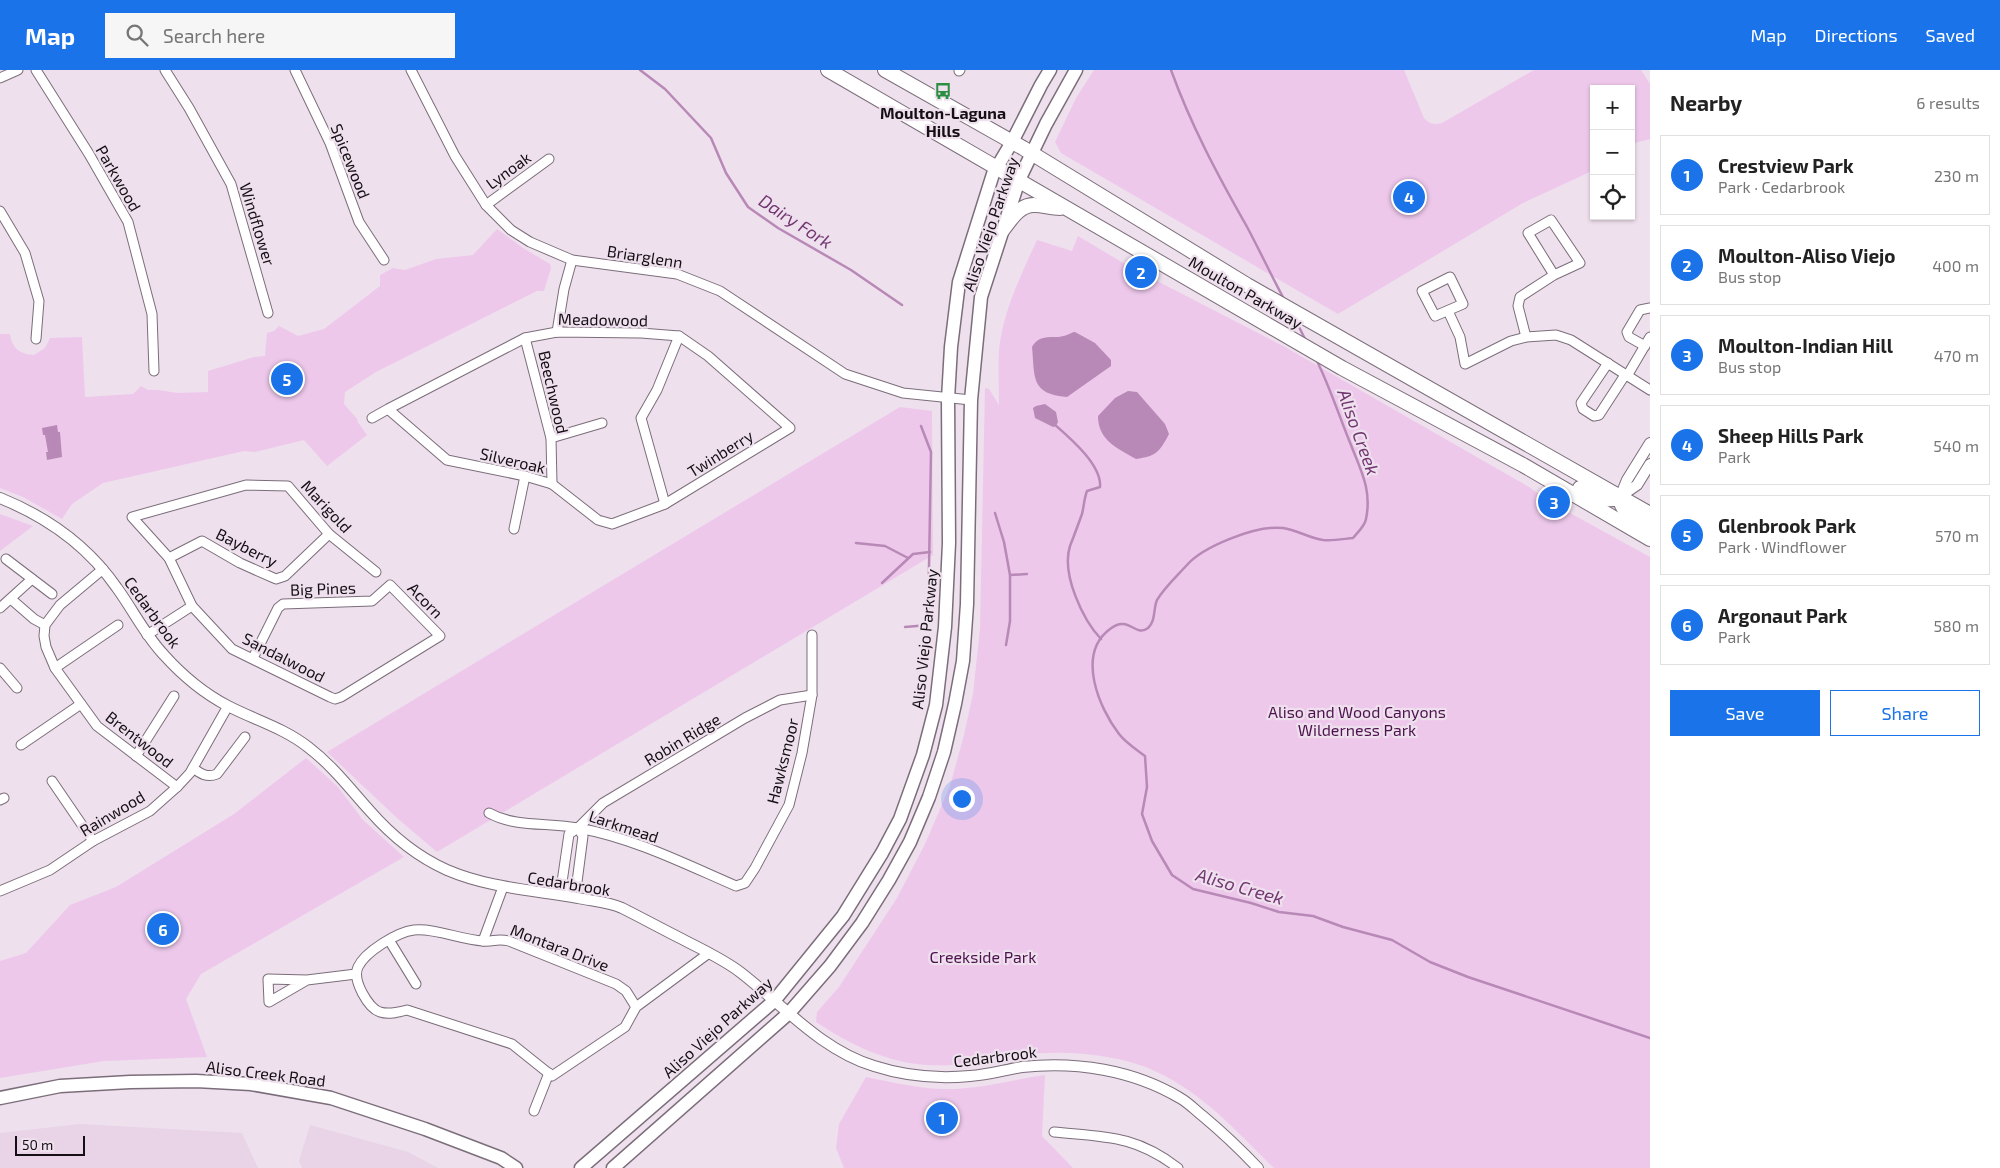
<!DOCTYPE html>
<html lang="en">
<head>
<meta charset="utf-8">
<style>
  :root { --surface:#fff; --page:#f6f6f6; --text:#222; --muted:#767676; --line:#e0e0e0; --accent:#1a73e8 }
  body { margin:0; font-family:"Exo 2",sans-serif; background:var(--page); color:var(--text) }
  .controls { position:absolute; right:15px; top:15px; display:grid; overflow:hidden; border-radius:0px; box-shadow:0 1px 4px #0004 }
  .controls button { width:45px; height:45px; display:grid; place-items:center; padding:0; border:0; border-bottom:1px solid var(--line); background:var(--surface); color:var(--text); font:25px sans-serif }
  .scale { position:absolute; left:15px; bottom:12px; width:70px; box-sizing:border-box; padding-left:5px; border:2px solid #140f14; border-top:0; font-size:14px; line-height:18px; white-space:nowrap; color:#140f14; -webkit-text-stroke:4px #efe0ee; paint-order:stroke }
  .you { position:absolute; left:961px; top:728px; width:18px; height:18px; margin:-12px; border:4px solid #fff; border-radius:50%; background:#1a73e8; box-shadow:0 0 0 8px #1a73e833 }
  .badge { display:grid; place-items:center; width:32px; height:32px; border-radius:50%; background:var(--accent); color:#fff; font-size:16px; font-weight:700 }
  .pin { position:absolute; translate:-50% -50%; border:2px solid #fff; box-shadow:0 1px 5px #0006 }
  .list { margin:0; padding:0; list-style:none }
  h2 { display:flex; justify-content:space-between; align-items:center; height:65px; margin:0; padding:0 20px; font-size:21px }
  h2 small { font-size:16px; font-weight:400; color:var(--muted) }
  .list li { display:grid; grid-template-columns:32px 1fr auto; gap:15px; align-items:center; box-sizing:border-box; height:80px; margin:0 10px 10px; padding:0 10px; border:1px solid var(--line); border-radius:0px }
  .list b { display:block; font-size:19px; white-space:nowrap }
  .list p { margin:0; font-size:16px; white-space:nowrap; color:var(--muted) }
  .list em { font-size:16px; font-style:normal; color:var(--muted) }
  .actions { display:flex; gap:10px; padding:15px 20px }
  .actions a { flex:1; padding:11px 0; border:1px solid var(--accent); border-radius:0px; text-align:center; font-size:18px; color:var(--accent) }
  .actions .main { background:var(--accent); color:#fff }
  .icon { flex:none; width:28px; height:28px; fill:none; stroke:currentColor; stroke-width:2; stroke-linecap:round; stroke-linejoin:round }
  .map { position:relative; flex:none; width:1650px; height:1098px; overflow:hidden }
  header { display:flex; align-items:center; gap:30px; box-sizing:border-box; height:70px; padding:0 25px; background:var(--accent); color:#fff }
  header strong { font-size:24px }
  nav { display:flex; gap:28px; margin-inline-start:auto; font-size:18px }
  .search { width:350px; height:45px; background:var(--page); display:flex; align-items:center; gap:12px; box-sizing:border-box; padding:0 18px; border-radius:0px; color:var(--muted); font-size:19px }
  main { display:flex }
  aside { flex:1; background:var(--surface) }
  .map>svg:first-child { display:block }
</style>
</head>
<body>
<header>
<strong>Map</strong>
<div class="search"><svg class="icon" aria-label="search" viewBox="0 0 24 24"><circle cx="10" cy="10" r="6"/><path d="M15 15l6 6"/></svg>Search here</div>
<nav><a>Map</a><a>Directions</a><a>Saved</a></nav>
</header>
<main>
<div class="map">
<svg width="1650" height="1098" viewBox="0 0 1650 1098">
  <rect width="100%" height="100%" fill="#efe0ee"/>
  <g fill="#e8d3e7">
    <polygon points="80,1054 242,1063 258,1098 0,1098 0,1063"/>
    <polygon points="310,1055 408,1082 438,1098 302,1098 299,1091"/>
  </g>
  <g fill="#edc8eb">
    <path d="M 1094,0 L 1404,0 L 1424,48 C 1430,54 1433,55 1442,53 L 1534,0 L 1641,0 L 1650,14 L 1650,69 L 1631,74 L 1631,19 L 1594,19 L 1594,100 L 1523,133 L 1338,244 L 1061,83 L 1055,72 L 1076,28 Z"/>
    <path d="M 497,159 L 523,178 L 550,194 L 551,198 L 544,221 L 537,221 L 376,302 L 345,322 L 344,334 L 358,350 L 357,351 L 367,365 L 327,396 L 304,370 L 255,382 L 244,381 L 103,413 L 72,434 L 62,449 L 23,427 L 0,418 L 0,264 L 10,264 C 12,278 19,284 34,285 L 45,278 L 50,268 L 82,267 L 85,327 L 133,324 L 141,316 L 148,320 L 159,320 L 177,323 L 208,322 L 208,301 L 254,287 L 265,286 L 267,263 L 274,261 L 279,256 L 298,266 L 324,259 L 380,216 L 380,205 L 393,198 L 405,200 L 436,189 L 473,185 Z"/>
    <path d="M 1078,166 L 1130,197 L 1285,277 L 1529,417 L 1550,432 L 1650,487 L 1650,1098 L 1274,1098 C 1237,1062 1204,1024 1157,1002 C 1116,983 1063,980 1019,985 C 987,989 961,997 928,995 C 887,993 849,974 816,952 L 817,942 L 839,917 L 897,828 L 925,774 L 950,716 L 964,665 L 973,624 L 980,559 L 985,318 L 989,319 L 999,335 C 999,317 998,298 999,280 C 1003,241 1021,205 1037,170 L 1072,181 Z"/>
    <polygon points="900,337 932,341 933,485 437,782 397,748 327,682"/>
    <polygon points="0,444 33,456 0,481"/>
    <polygon points="306,688 338,717 363,750 404,787 201,904 186,929 207,987 104,991 0,1008 0,891 26,883 70,835 116,817 234,744"/>
    <path d="M 1045,1005 L 1042,1066 L 1073,1098 L 844,1098 L 836,1078 L 839,1054 L 866,1007 C 891,1012 916,1018 942,1019 C 976,1020 1011,1010 1045,1005 Z"/>
  </g>
  <g fill="#b888b6">
    <path d="M 1075,262 L 1095,273 L 1111,290 L 1111,296 L 1067,327 C 1030,324 1035,307 1032,277 C 1040,262 1055,270 1067,265 C 1070,264 1072,262 1075,262 Z"/>
    <path d="M 1128,321 L 1137,322 L 1165,354 L 1169,364 C 1159,383 1156,386 1136,389 C 1117,378 1098,370 1098,346 L 1115,328 Z"/>
    <polygon points="1045,334 1056,342 1058,352 1056,356 1053,357 1035,348 1033,338 1036,336"/>
    <polygon points="57,355 58,362 60,362 62,387 47,390 46,382 48,382 45,365 43,365 42,358"/>
  </g>
  <g fill="none" stroke-linecap="round" stroke-linejoin="round">
    <g stroke="#b888b6" stroke-width="2.5">
      <polyline points="640,0 665,19 711,68 726,103 748,137 778,158 851,200 902,235"/>
      <path d="M 1171,0 C 1191,55 1217,104 1246,155 C 1259,179 1271,205 1284,229"/>
      <polyline points="1294,247 1306,271"/>
      <path d="M 1316,289 C 1330,317 1339,346 1351,375 C 1361,401 1372,420 1366,449 C 1365,456 1357,463 1353,468 C 1343,469 1333,471 1323,470 C 1309,468 1297,460 1283,458 C 1257,455 1203,476 1186,496 C 1177,506 1164,518 1157,530 C 1153,539 1156,551 1148,558 C 1135,568 1129,544 1110,559 C 1076,584 1099,638 1119,664 C 1126,673 1137,680 1145,686 L 1147,717 L 1142,744 L 1152,771 L 1172,805 L 1193,819 L 1251,833 L 1279,842 L 1313,846 L 1343,857 L 1392,870 L 1430,892 L 1468,907 L 1650,968"/>
      <path d="M 1054,354 C 1070,368 1102,395 1100,417 L 1087,421 C 1084,429 1084,436 1082,444 C 1078,455 1074,466 1070,476 C 1061,504 1083,550 1101,569"/>
      <polyline points="995,443 1004,472 1010,505"/>
      <polyline points="856,473 885,476 908,488"/>
      <polyline points="882,513 913,484 930,482"/>
      <polyline points="905,557 928,555 931,382 921,356"/>
      <polyline points="1006,575 1010,551 1010,505 1027,504"/>
    </g>
    <g stroke="#7b6e7a" stroke-width="11">
      <g id="minor">
        <polyline points="36,0 89,84 128,152 152,244 154,301"/>
        <polyline points="165,0 189,38 231,114 268,243"/>
        <polyline points="295,0 330,73 359,152 384,190"/>
        <polyline points="411,0 455,86 486,135 511,160 530,172 572,190 677,204 720,221 845,304 903,323 971,330"/>
        <polyline points="959,1 960,0"/>
        <polyline points="0,8 18,0"/>
        <polyline points="486,135 549,89"/>
        <polyline points="0,141 25,183 39,231 36,269"/>
        <polygon points="1450,207 1463,234 1435,246 1422,221"/>
        <polyline points="1448,241 1460,267 1465,294 1511,271 1526,267 1556,265 1571,270 1650,320"/>
        <polyline points="557,262 564,219 572,190"/>
        <polyline points="1526,267 1518,236 1520,227 1554,205 1580,193 1551,150 1528,163 1554,205"/>
        <polyline points="525,268 551,368 552,414"/>
        <polyline points="1645,276 1629,267 1627,262 1640,240 1650,238"/>
        <polyline points="1608,293 1581,333 1583,339 1594,346 1599,345 1625,305"/>
        <polyline points="1627,306 1650,267"/>
        <polyline points="372,348 388,339 525,268 557,262 641,263 679,266 708,286 790,358 665,434 612,454 598,450 552,414 525,406 447,390 388,339"/>
        <polyline points="551,368 602,353"/>
        <polyline points="665,434 641,348 657,320 679,266"/>
        <polyline points="514,459 525,406"/>
        <polyline points="169,488 202,471 240,493 276,509 285,506 329,464"/>
        <polyline points="6,489 52,524"/>
        <polyline points="103,499 60,535 45,555 44,566 46,577 55,598 97,656 177,717"/>
        <polyline points="11,529 34,549 45,555"/>
        <polyline points="0,538 32,509"/>
        <polyline points="147,565 192,536"/>
        <polyline points="253,588 278,538 283,534 372,531 390,515 440,566 341,627 335,629 330,627 232,579 192,536 169,488 132,447 246,415 288,416 329,464 376,502"/>
        <polyline points="0,598 17,618"/>
        <polyline points="55,598 118,555"/>
        <polyline points="21,675 81,634"/>
        <polyline points="136,686 174,626"/>
        <path d="M 193,698 C 201,704 207,708 217,704 L 245,667"/>
        <polyline points="52,711 93,771"/>
        <polyline points="0,730 4,728"/>
        <path d="M 489,743 C 516,758 549,752 578,758 C 634,768 685,794 736,816 L 745,813 L 755,798 L 789,735 L 802,683 L 812,625 L 812,565"/>
        <polyline points="0,821 50,800 93,771 150,741 177,717 190,703 228,636"/>
        <polyline points="568,826 562,812 569,764 578,758 603,733 745,648 780,630 812,625"/>
        <polyline points="568,826 577,812 583,766 578,758"/>
        <polyline points="389,870 416,914"/>
        <polyline points="483,871 503,817"/>
        <polyline points="307,910 269,932 268,909 307,910 356,904"/>
        <path d="M 636,937 L 626,921 L 616,914 L 509,871 C 496,868 494,872 483,871 C 461,870 436,858 414,860 C 397,862 365,882 358,897 C 352,910 368,938 380,942 C 389,945 399,942 407,940 L 512,974 L 552,1006 L 625,957 L 636,937 L 709,883"/>
        <polyline points="534,1041 549,1003"/>
        <path d="M 1054,1062 C 1106,1067 1135,1065 1178,1098"/>
      </g>
    </g>
    <g stroke="#7b6e7a" stroke-width="12">
      <g id="tertiary">
        <polyline points="1621,426 1637,415 1650,394"/>
        <polyline points="1620,427 1627,410 1650,373"/>
        <path d="M 0,428 C 47,447 88,476 117,518 C 133,540 145,565 164,585 C 182,605 205,624 228,636 C 255,650 284,658 308,677 C 333,696 350,719 370,741 C 391,765 418,787 447,800 C 489,818 533,820 578,828 C 592,831 609,832 622,838 C 642,848 662,859 682,869 C 701,879 723,889 740,902 C 783,935 821,980 874,996 C 905,1006 938,1009 970,1006 C 988,1005 1004,1000 1022,997 C 1076,991 1133,1000 1180,1028 C 1189,1033 1196,1041 1204,1047 C 1223,1063 1241,1080 1258,1098"/>
      </g>
    </g>
    <g stroke="#7b6e7a" stroke-width="15">
      <g id="secondary">
        <polyline points="0,1028 60,1016 130,1012 196,1011 251,1014 331,1028 425,1059 501,1088 516,1098"/>
        <polyline points="581,1098 774,931 843,846 882,783 900,749 923,685 936,635 945,557 949,473 948,329 951,277 959,212 993,104 1012,72 1041,15 1050,0"/>
        <polyline points="613,1098 789,943 830,896 862,853 889,810 910,772 929,727 944,682 955,634 963,591 967,534 971,330 981,227 1019,110 1046,54 1076,0"/>
      </g>
    </g>
    <g stroke="#7b6e7a" stroke-width="16">
      <g id="primary">
        <polyline points="828,0 1342,298 1523,395 1650,469"/>
        <polyline points="885,0 1023,78 1247,215 1650,444"/>
        <path d="M 1001,162 C 1010,151 1019,134 1035,135 C 1043,135 1051,138 1060,138"/>
        <path d="M 1580,418 C 1594,426 1605,433 1620,427 C 1621,444 1637,450 1650,457"/>
      </g>
    </g>
    <use href="#minor" stroke="#fff" stroke-width="9"/>
    <use href="#tertiary" stroke="#fff" stroke-width="10"/>
    <use href="#secondary" stroke="#fff" stroke-width="12"/>
    <use href="#primary" stroke="#fff" stroke-width="14"/>
  </g>
  <defs>
    <g id="bus-bare" transform="scale(1.35)"><path d="M-5-6H5V4H4V6H2V4H-2V6H-4V4H-5ZM-3.5-4V0h7V-4ZM-3.5 1.2v1.5H-2V1.2ZM2 1.2v1.5H3.5V1.2Z" fill="#2c8e41" stroke="#efe0ee" stroke-width="2.5" paint-order="stroke"/></g>
  </defs>
  <g fill-rule="evenodd">
    <use href="#bus-bare" x="943" y="21"/>
  </g>
  <g text-anchor="middle" dominant-baseline="central" stroke-width="4.5" stroke-linejoin="round" paint-order="stroke">
    <g font-size="16" font-weight="bold" fill="#140f14" stroke="#efe0ee">
      <text x="943" y="42">Moulton-Laguna<tspan x="943" dy="18">Hills</tspan></text>
    </g>
    <g font-size="16" fill="#140f14" stroke="#efe0ee">
      <text transform="translate(351 91) rotate(68)">Spicewood</text>
      <text transform="translate(508 100) rotate(-36)">Lynoak</text>
      <text transform="translate(119 108) rotate(60)">Parkwood</text>
      <text transform="translate(258 154) rotate(73)">Windflower</text>
      <text transform="translate(990 154) rotate(-71)">Aliso Viejo Parkway</text>
      <text transform="translate(645 186) rotate(9)">Briarglenn</text>
      <text transform="translate(1246 222) rotate(30)">Moulton Parkway</text>
      <text transform="translate(603 249) rotate(1)">Meadowood</text>
      <text transform="translate(554 322) rotate(77)">Beechwood</text>
      <text transform="translate(720 383) rotate(-32)">Twinberry</text>
      <text transform="translate(513 390) rotate(13)">Silveroak</text>
      <text transform="translate(327 436) rotate(47)">Marigold</text>
      <text transform="translate(247 477) rotate(27)">Bayberry</text>
      <text transform="translate(323 518) rotate(-2)">Big Pines</text>
      <text transform="translate(426 530) rotate(46)">Acorn</text>
      <text transform="translate(153 542) rotate(54)">Cedarbrook</text>
      <text transform="translate(924 569) rotate(-84)">Aliso Viejo Parkway</text>
      <text transform="translate(284 587) rotate(27)">Sandalwood</text>
      <text transform="translate(140 669) rotate(38)">Brentwood</text>
      <text transform="translate(682 669) rotate(-31)">Robin Ridge</text>
      <text transform="translate(782 691) rotate(-76)">Hawksmoor</text>
      <text transform="translate(112 743) rotate(-31)">Rainwood</text>
      <text transform="translate(624 756) rotate(18)">Larkmead</text>
      <text transform="translate(569 813) rotate(9)">Cedarbrook</text>
      <text transform="translate(560 877) rotate(21)">Montara Drive</text>
      <text transform="translate(717 957) rotate(-42)">Aliso Viejo Parkway</text>
      <text transform="translate(995 986) rotate(-7)">Cedarbrook</text>
      <text transform="translate(266 1003) rotate(7)">Aliso Creek Road</text>
    </g>
    <g font-size="16" fill="#4d134e" stroke="#efe0ee">
      <text x="1357" y="641">Aliso and Wood Canyons<tspan x="1357" dy="18">Wilderness Park</tspan></text>
      <text x="983" y="886">Creekside Park</text>
    </g>
    <g font-size="18" font-style="italic" fill="#723772" stroke="#efe0ee">
      <text transform="translate(796 151) rotate(33)">Dairy Fork</text>
      <text transform="translate(1359 362) rotate(70)">Aliso Creek</text>
      <text transform="translate(1240 816) rotate(16)">Aliso Creek</text>
    </g>
  </g>
</svg>
<div class="controls">
<button>+</button>
<button>−</button>
<button><svg class="icon" aria-label="locate" viewBox="0 0 24 24"><circle cx="12" cy="12" r="6"/><path d="M12 2v4M12 18v4M2 12h4M18 12h4"/></svg></button>
</div>
<div class="scale">50 m</div>
<div class="you"></div>
<div class="pin badge" style="left:942px;top:1048px">1</div>
<div class="pin badge" style="left:1141px;top:202px">2</div>
<div class="pin badge" style="left:1554px;top:432px">3</div>
<div class="pin badge" style="left:1409px;top:127px">4</div>
<div class="pin badge" style="left:287px;top:309px">5</div>
<div class="pin badge" style="left:163px;top:859px">6</div>
</div>
<aside>
<h2>Nearby<small>6 results</small></h2>
<ul class="list">
<li><span class="badge">1</span><div><b>Crestview Park</b><p>Park · Cedarbrook</p></div><em>230 m</em></li>
<li><span class="badge">2</span><div><b>Moulton-Aliso Viejo</b><p>Bus stop</p></div><em>400 m</em></li>
<li><span class="badge">3</span><div><b>Moulton-Indian Hill</b><p>Bus stop</p></div><em>470 m</em></li>
<li><span class="badge">4</span><div><b>Sheep Hills Park</b><p>Park</p></div><em>540 m</em></li>
<li><span class="badge">5</span><div><b>Glenbrook Park</b><p>Park · Windflower</p></div><em>570 m</em></li>
<li><span class="badge">6</span><div><b>Argonaut Park</b><p>Park</p></div><em>580 m</em></li>
</ul>
<div class="actions"><a class="main">Save</a><a>Share</a></div>
</aside>
</main>
</body>
</html>
